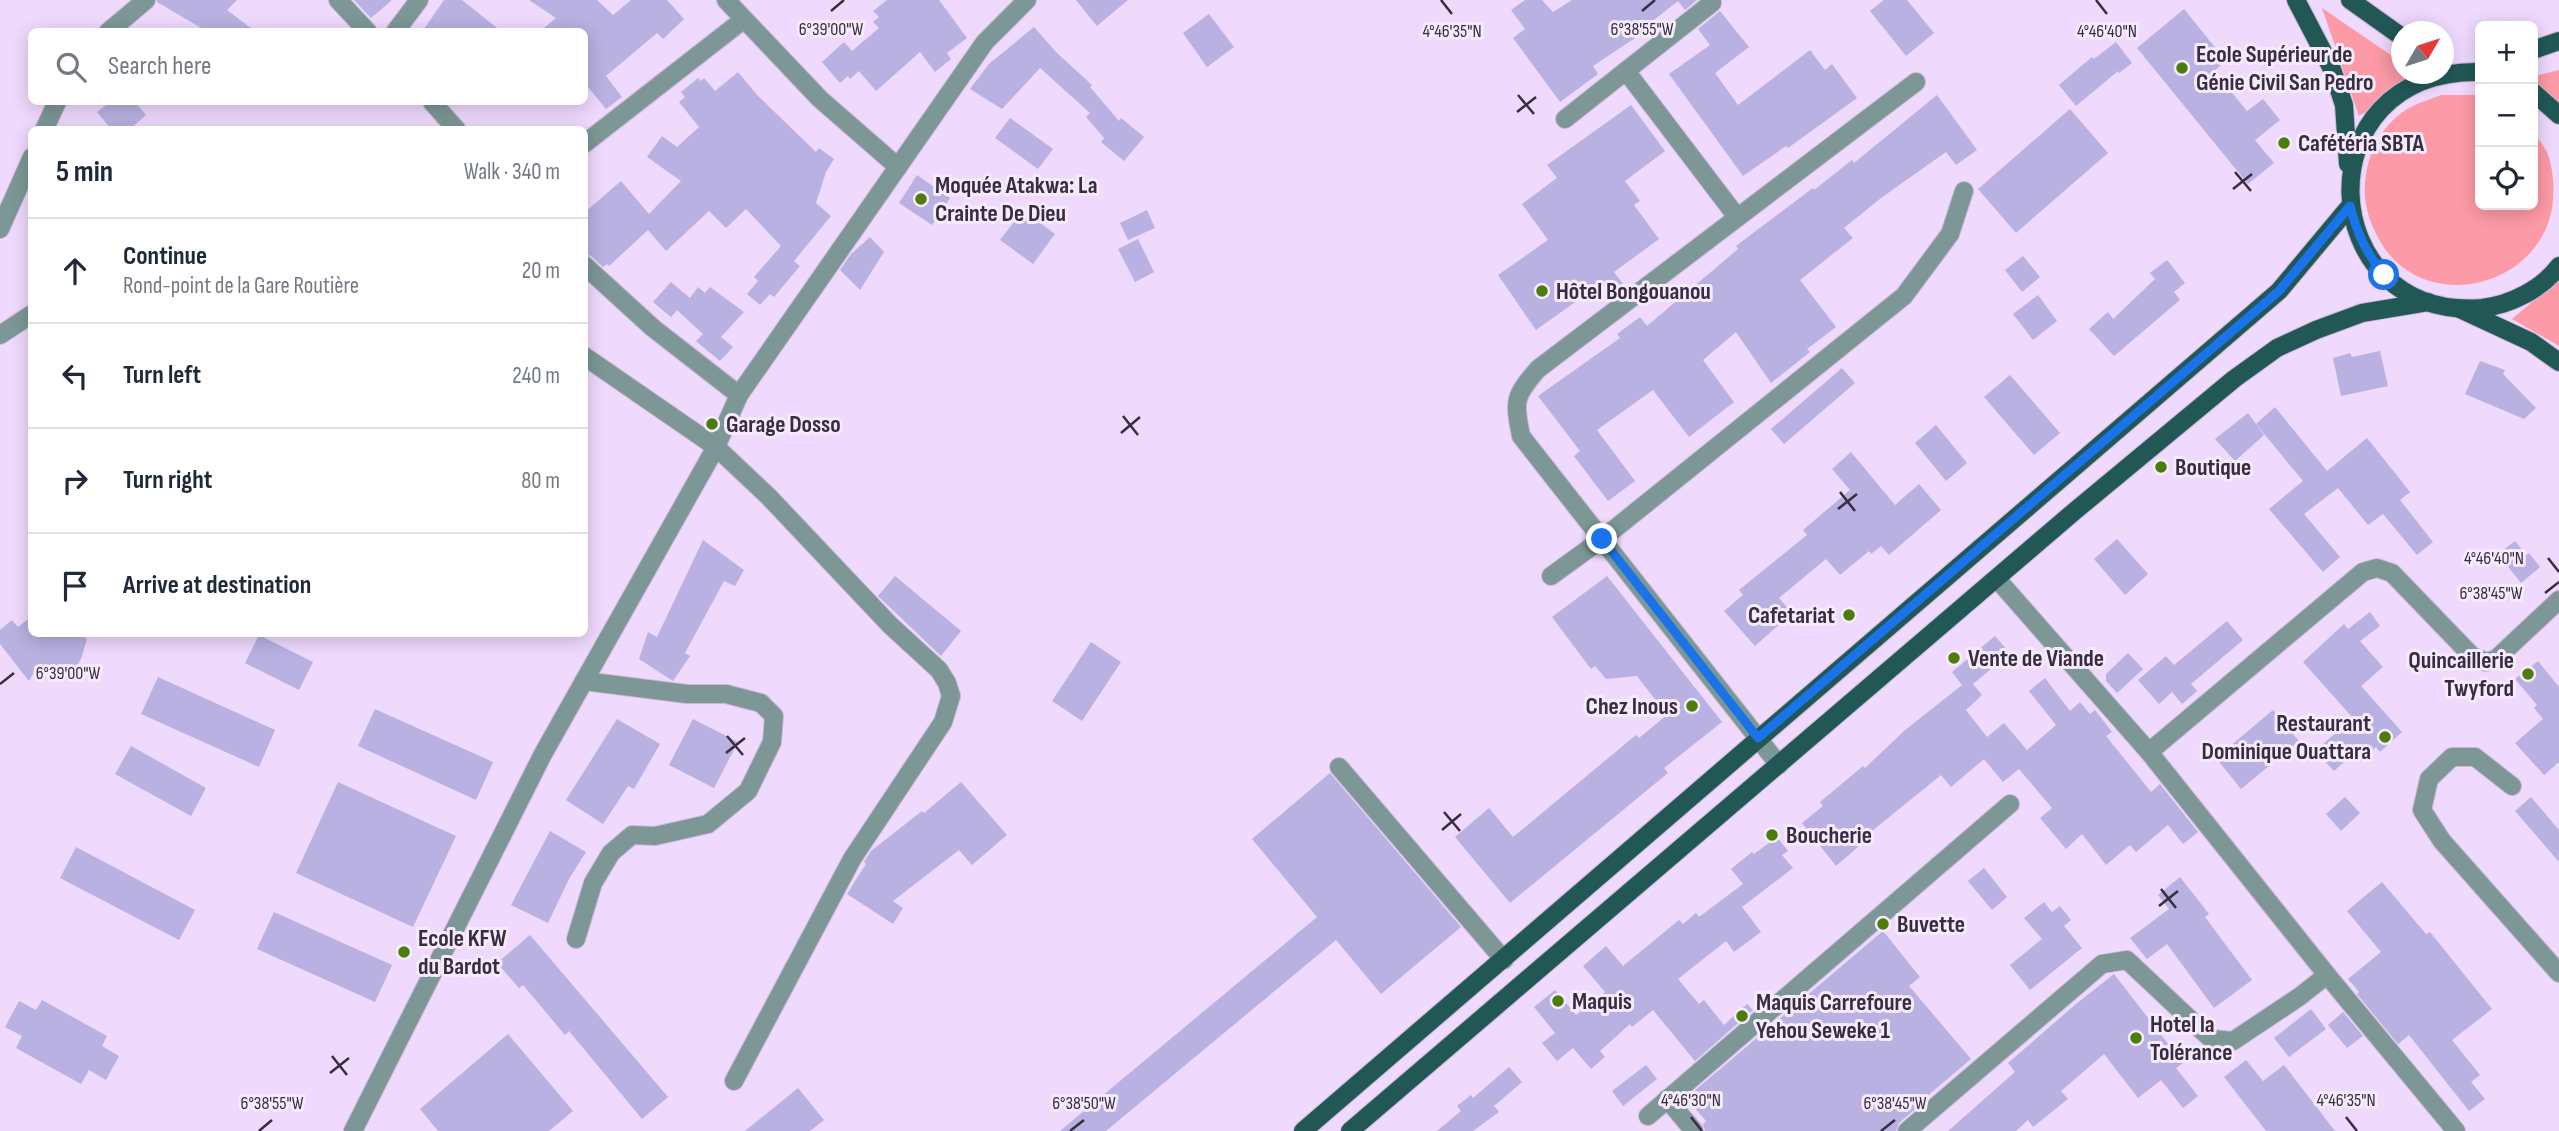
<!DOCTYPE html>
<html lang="en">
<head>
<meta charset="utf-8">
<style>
  :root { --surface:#fff; --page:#f2f2f3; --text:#1f2937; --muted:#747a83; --line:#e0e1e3 }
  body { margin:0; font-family:"Sofia Sans Condensed",sans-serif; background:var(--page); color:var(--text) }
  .controls { position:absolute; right:21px; top:21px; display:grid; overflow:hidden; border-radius:10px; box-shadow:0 4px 18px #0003 }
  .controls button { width:63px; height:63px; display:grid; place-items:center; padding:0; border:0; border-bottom:2px solid var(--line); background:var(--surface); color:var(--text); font:35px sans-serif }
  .compass { position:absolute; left:2391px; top:21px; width:63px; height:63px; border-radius:50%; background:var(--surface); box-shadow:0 4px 18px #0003; rotate:51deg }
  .stop { position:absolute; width:21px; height:21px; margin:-16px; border:5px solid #1a73e8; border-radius:50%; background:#fff }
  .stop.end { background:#1a73e8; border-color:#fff; box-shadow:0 2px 7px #0008 }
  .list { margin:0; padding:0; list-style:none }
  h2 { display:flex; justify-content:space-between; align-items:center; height:91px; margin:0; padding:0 28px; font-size:30px }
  h2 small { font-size:23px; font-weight:400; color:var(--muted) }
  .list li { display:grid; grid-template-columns:46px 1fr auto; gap:21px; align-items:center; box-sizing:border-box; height:105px; padding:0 28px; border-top:2px solid var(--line) }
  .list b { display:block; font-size:26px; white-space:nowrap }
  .list p { margin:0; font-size:23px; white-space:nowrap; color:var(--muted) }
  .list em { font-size:23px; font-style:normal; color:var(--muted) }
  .icon { flex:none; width:38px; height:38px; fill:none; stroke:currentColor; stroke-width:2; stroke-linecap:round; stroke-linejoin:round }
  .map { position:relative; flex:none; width:2559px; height:1131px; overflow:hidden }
  .search { position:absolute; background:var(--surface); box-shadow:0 4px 18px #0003; left:28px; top:28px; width:560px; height:77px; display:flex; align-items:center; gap:18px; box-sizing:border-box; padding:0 24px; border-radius:10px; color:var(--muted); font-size:26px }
  .panel { position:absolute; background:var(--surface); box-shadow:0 4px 18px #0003; left:28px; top:126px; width:560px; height:511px; border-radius:10px }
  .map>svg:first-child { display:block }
</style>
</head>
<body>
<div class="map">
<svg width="2559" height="1131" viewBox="0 0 2559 1131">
  <rect width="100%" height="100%" fill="#efd9fd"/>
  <g fill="#fd9aa7">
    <polygon points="2322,8 2401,62 2402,74 2418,74 2423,76 2359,116"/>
    <polygon points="2559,70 2559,109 2534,79 2535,76"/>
    <path d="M 2441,95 L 2474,95 L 2480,97 L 2480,205 L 2533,205 L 2533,130 C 2537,137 2543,145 2547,152 C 2553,167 2554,184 2553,200 C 2546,287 2424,318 2380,241 C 2368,220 2362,199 2366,175 C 2370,148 2386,120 2411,107 C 2420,102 2432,99 2441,95 Z"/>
    <polygon points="2559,279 2559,346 2512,319"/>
  </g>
  <g fill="#b8b1e1">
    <polygon points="157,0 237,0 227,10 256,32 208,32 157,2"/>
    <polygon points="354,0 392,0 371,18"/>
    <polygon points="444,0 462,0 502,32 422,32"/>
    <polygon points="529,0 597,0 613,15 631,0 667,0 684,19 663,39 657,33 606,76 622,97 606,109 584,82 584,32 539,32 556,18"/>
    <polygon points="887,0 939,0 967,38 947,53 951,59 935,72 920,52 876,91 859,71 850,79 848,76 840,83 822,62 844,42 852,51 879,28 873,22 879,17 873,11"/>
    <polygon points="1076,0 1128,0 1097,26"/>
    <polygon points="1525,0 1542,0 1553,12 1572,0 1697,0 1685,10 1678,1 1636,34 1638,36 1593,66 1598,74 1560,102 1513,38 1525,29 1511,10"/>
    <polygon points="1884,0 1907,0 1934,33 1906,56 1870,11"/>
    <polygon points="2184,9 2226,61 2214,71 2247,111 2263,99 2280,120 2255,140 2274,163 2248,184 2137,48"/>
    <polygon points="1720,11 1749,47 1715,73 1738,105 1810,50 1825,70 1832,64 1857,98 1788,148 1786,146 1743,176 1669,74 1710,45 1698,29"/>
    <polygon points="1209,14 1234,47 1207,67 1183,33"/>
    <polygon points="1034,27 1057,53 1092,85 1090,87 1119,121 1121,118 1144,137 1124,161 1101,142 1104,138 1086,117 1090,113 1040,68 1002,109 970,89 989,64"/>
    <polygon points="2116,42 2132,63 2119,73 2118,71 2076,106 2059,85 2092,57 2094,59"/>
    <polygon points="738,72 758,96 816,152 819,148 834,159 826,172 816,203 831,216 794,261 800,266 774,297 770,294 760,305 747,294 758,281 754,277 781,246 746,209 726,228 709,211 666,251 648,230 609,266 607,264 603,267 591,256 584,254 584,213 621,181 649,214 681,181 647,157 662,136 677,147 699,127 679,102 685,97 681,92 698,78 701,81 704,78 715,91"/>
    <polygon points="1937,95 1977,150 1956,165 1946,152 1881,198 1844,228 1853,238 1800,280 1836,327 1807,349 1810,352 1771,383 1736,332 1703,360 1734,402 1689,437 1653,390 1597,430 1635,481 1608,501 1574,456 1580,451 1538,396 1620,338 1617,334 1640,317 1647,326 1738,249 1736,246 1813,188 1814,190 1852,160 1854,163"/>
    <polygon points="110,102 135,102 146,115 129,130 112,130 97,112"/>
    <polygon points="1631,105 1665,151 1625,181 1640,201 1634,205 1659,239 1614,272 1626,288 1613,298 1602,283 1536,330 1498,275 1548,240 1522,204 1557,178 1547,165"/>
    <polygon points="2070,109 2108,153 2016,233 1978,189"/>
    <polygon points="1010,118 1053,149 1038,169 995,138"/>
    <polygon points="917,175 950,198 932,225 899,203"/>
    <polygon points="1023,210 1055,234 1033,264 1000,240"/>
    <polygon points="1147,210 1155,228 1128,240 1120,223"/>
    <polygon points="870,237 884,252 860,290 840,270 851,254"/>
    <polygon points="1138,239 1154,272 1135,282 1118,249"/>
    <polygon points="2023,256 2040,277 2022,292 2005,270"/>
    <polygon points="2167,260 2185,283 2174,292 2180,300 2114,356 2089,329 2108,312 2113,319 2155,279 2150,273"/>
    <polygon points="671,282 690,298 698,287 705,293 710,287 744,312 721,337 733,347 720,361 696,341 703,334 677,310 671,317 653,302"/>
    <polygon points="2038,295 2057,321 2033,340 2013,314"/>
    <polygon points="2380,351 2388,386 2341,396 2333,358 2350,353 2352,357"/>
    <polygon points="2480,361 2505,370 2503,374 2536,408 2524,419 2465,394"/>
    <polygon points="1842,368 1855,383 1784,444 1771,429"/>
    <polygon points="2010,375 2060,433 2034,455 1984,397"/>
    <polygon points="2275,407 2327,471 2367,438 2410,492 2400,500 2433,542 2417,555 2383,514 2368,525 2338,488 2304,514 2340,557 2323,572 2269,509 2303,481 2256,424"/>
    <polygon points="2248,413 2264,435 2235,461 2215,439"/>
    <polygon points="1936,425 1967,463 1946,481 1915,443"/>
    <polygon points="1851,452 1895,505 1919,484 1941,510 1889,555 1881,546 1871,554 1869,551 1840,575 1826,559 1779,598 1792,613 1755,646 1724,611 1743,595 1739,590 1807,535 1803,530 1850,490 1832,469"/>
    <polygon points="2117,539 2148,574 2125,595 2094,559"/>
    <polygon points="703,540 744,570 735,586 724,581 685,653 690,656 673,681 639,659 648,632 657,637"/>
    <polygon points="2515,541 2526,555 2529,553 2540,567 2521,583 2498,554"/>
    <polygon points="895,576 961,631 941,656 878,596"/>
    <polygon points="1607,576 1722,722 1664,768 1668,773 1510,903 1455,837 1489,808 1513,837 1636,735 1639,738 1667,715 1637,676 1606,679 1595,666 1591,669 1552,617"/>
    <polygon points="2370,612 2380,626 2360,641 2383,667 2361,686 2402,732 2380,752 2376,747 2359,762 2352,755 2334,771 2315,751 2353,718 2303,662 2344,624 2348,629"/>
    <polygon points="32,616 32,634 79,634 87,639 81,659 69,681 37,666 29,681 0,644 0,630 12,620 18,627"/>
    <polygon points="2227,621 2243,640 2191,684 2197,691 2182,704 2172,692 2159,704 2138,680 2166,656 2174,665"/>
    <polygon points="259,635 313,662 299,690 245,663"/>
    <polygon points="1995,636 2010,653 1973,684 1982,695 1966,710 1987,737 2004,723 2027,750 2056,725 2029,691 2045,678 2070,711 2080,702 2090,714 2095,710 2112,732 2106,736 2151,792 2160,784 2198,832 2183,844 2168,825 2136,852 2130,845 2106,865 2082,834 2066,849 2040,818 2052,808 2019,769 2003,782 1984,759 1951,787 1941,775 1856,844 1858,847 1836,866 1802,823 1823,806 1820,802 1863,766 1865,768 1904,731 1962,685 1952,672"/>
    <polygon points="1091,642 1121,662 1082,721 1052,701"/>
    <polygon points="2128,653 2143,669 2117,693 2106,681 2106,674"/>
    <polygon points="2538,661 2559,687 2559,762 2544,775 2515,743 2543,719 2534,708 2537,705 2515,679"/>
    <polygon points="158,677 275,730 259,767 141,714"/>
    <polygon points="375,709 493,762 476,800 358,746"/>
    <polygon points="2273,710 2299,741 2241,789 2216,758"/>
    <polygon points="617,719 660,744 634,789 628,786 603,824 566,800"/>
    <polygon points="693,719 738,742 714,788 669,765"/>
    <polygon points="131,746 206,788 191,816 115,774"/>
    <polygon points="1330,773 1461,927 1381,994 1336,940 1106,1131 1060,1131 1317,917 1252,839"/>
    <polygon points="338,782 456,836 413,927 296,873"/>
    <polygon points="961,782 1007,835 972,865 959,850 893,901 903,908 893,924 847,894 866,864 864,862 871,851 922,811 924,813"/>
    <polygon points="2345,797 2360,813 2341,831 2326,814"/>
    <polygon points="2531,797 2559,830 2559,862 2515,811"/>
    <polygon points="550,831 586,852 569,879 548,923 511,905"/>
    <polygon points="1777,837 1788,851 1782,855 1793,868 1742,907 1761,932 1734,952 1726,941 1678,979 1699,1004 1704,1000 1724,1025 1747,1004 1753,1010 1695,1061 1653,1010 1632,1027 1630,1024 1600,1051 1605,1057 1591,1069 1573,1048 1557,1061 1542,1043 1555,1033 1534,1007 1555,990 1576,1015 1605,992 1583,966 1606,946 1623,966 1679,920 1683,924 1696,913 1699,917 1743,884 1731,869 1752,852 1754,854"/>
    <polygon points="76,847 195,910 179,940 60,878"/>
    <polygon points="1984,868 2007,897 1992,910 1968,881"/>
    <polygon points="2180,877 2209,914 2205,917 2252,980 2214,1008 2167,944 2147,959 2130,938 2169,909 2158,895"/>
    <polygon points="2382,882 2426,934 2430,932 2492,1009 2452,1040 2480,1075 2471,1082 2485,1099 2469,1111 2409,1035 2398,1044 2357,994 2359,992 2348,979 2381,952 2347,911"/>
    <polygon points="2044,902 2052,912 2060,906 2071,920 2064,926 2082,948 2030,990 2010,965 2042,939 2024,918"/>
    <polygon points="274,912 392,965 375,1002 257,949"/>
    <polygon points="1883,931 1920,977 1909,986 1971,1059 1919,1103 1921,1104 1899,1123 1896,1131 1705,1131 1703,1124 1706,1121 1686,1098"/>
    <polygon points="530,935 668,1097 642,1119 569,1031 565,1035 523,985 519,988 497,963"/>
    <polygon points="2114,974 2183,1063 2176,1068 2198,1096 2183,1108 2161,1080 2138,1098 2104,1054 2061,1091 2068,1099 2033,1127 2028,1120 2016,1131 1948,1131 2015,1072 2008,1063 2076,1004"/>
    <polygon points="42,1000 107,1036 102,1046 119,1056 106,1080 89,1070 81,1084 16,1048 22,1036 5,1027 19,1001 36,1010"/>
    <polygon points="2311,1009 2326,1029 2289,1057 2274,1038"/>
    <polygon points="2343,1012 2363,1036 2347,1048 2328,1025"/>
    <polygon points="508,1034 573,1111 549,1131 438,1131 420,1109"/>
    <polygon points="2246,1060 2263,1081 2284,1065 2335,1131 2266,1131 2224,1077"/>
    <polygon points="1646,1065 1657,1079 1623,1106 1612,1091"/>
    <polygon points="1509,1067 1522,1082 1494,1106 1499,1112 1473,1131 1437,1131 1461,1111 1457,1106 1471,1095 1473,1098"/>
    <polygon points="798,1088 824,1120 810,1131 745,1131"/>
  </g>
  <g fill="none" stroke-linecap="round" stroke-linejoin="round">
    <g stroke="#cab7d7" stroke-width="20">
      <g id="minor">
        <polyline points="338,0 368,32"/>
        <polyline points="726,0 820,99 898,167"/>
        <polyline points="108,32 146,0"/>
        <polyline points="395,32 419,0"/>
        <polyline points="1626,71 1737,217"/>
        <polyline points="432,102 457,130"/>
        <polyline points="1565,119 1712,3"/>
        <polyline points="44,130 57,102"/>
        <polyline points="584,144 743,20"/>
        <polyline points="0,229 32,157"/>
        <polyline points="584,265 653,328 739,395"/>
        <polyline points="0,335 32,314"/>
        <polyline points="584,356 716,447 769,497 890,625 939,670 947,683 951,696 943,722 852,859 734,1081"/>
        <polyline points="1551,576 1602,539 1904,296 1950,234 1964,191"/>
        <polyline points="1997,579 2149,752 2327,975 2456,1131"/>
        <polyline points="2149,752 2363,572 2377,568 2392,573 2472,656 2486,662 2496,659 2559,600"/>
        <path d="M 1779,765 L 1521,436 C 1514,400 1514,397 1538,369 L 1916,82"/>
        <polyline points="1339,767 1504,960"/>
        <polyline points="2512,786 2475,757 2452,757 2429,779 2422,810 2442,841 2559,973"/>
        <polyline points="576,939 593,883 611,853 632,835 655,836 708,824 748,791 772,742 774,716 761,703 726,694 687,694 584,681"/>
        <polyline points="1667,1099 1694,1131"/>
        <polyline points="1648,1116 2010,804"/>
        <polyline points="353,1131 543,754 716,447 739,395 985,42 1027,0"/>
        <polyline points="1907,1131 2102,964 2127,960 2211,1039 2233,1041 2299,997 2327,975"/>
      </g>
    </g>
    <g stroke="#cab7d7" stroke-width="20">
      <g id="major">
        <polyline points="2296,0 2332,69 2344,105 2348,164"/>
        <polyline points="2350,0 2402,37"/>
        <polyline points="2533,50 2559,41"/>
        <path d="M 2480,72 C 2301,68 2313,322 2482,308 C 2510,305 2542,289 2559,266"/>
        <polyline points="2533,92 2559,115"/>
        <polyline points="2460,309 2531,342 2559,362"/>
        <polyline points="1303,1131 2279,291 2350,206"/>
        <polyline points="1350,1131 2076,510 2234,379 2277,348 2316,330 2362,313 2428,302"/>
      </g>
    </g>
    <use href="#minor" stroke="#7c9795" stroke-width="18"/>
    <use href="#major" stroke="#215856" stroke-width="18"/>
  </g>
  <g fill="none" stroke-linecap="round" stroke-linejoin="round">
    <path stroke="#1a73e8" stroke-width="9" d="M 1602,539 L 1758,738 L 2279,291 L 2350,206 C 2357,233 2366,253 2384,275"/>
  </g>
  <path fill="none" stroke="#382d3f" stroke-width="2.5" d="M 1441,0 L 1452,14M 2096,0 L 2107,14M 831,11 L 844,0M 1642,11 L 1655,0M 1518,95 L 1534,114M 1517,112 L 1536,97M 2235,172 L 2251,191M 2233,189 L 2252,174M 1123,416 L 1138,435M 1121,433 L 1140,417M 1840,492 L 1855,511M 1838,509 L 1857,494M 2548,558 L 2559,572M 2545,593 L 2559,582M 0,684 L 14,673M 727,736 L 743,755M 726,753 L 745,738M 1444,812 L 1460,831M 1442,830 L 1461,814M 2161,889 L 2176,908M 2159,906 L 2178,891M 332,1056 L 347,1075M 330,1073 L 349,1058M 1691,1117 L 1702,1131M 2346,1117 L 2357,1131M 259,1131 L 272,1120M 1070,1131 L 1084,1120M 1881,1131 L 1895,1120"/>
  <g fill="#4c7d0b" stroke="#f6ebfd" stroke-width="2.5">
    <circle cx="2182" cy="68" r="7"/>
    <circle cx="2284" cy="143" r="7"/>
    <circle cx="921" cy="199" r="7"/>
    <circle cx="1542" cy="291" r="7"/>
    <circle cx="712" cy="424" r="7"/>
    <circle cx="2161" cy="467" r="7"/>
    <circle cx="1849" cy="615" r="7"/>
    <circle cx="1954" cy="658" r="7"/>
    <circle cx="2528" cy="674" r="7"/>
    <circle cx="1692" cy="706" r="7"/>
    <circle cx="2385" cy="737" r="7"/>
    <circle cx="1772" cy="835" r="7"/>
    <circle cx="1883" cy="924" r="7"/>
    <circle cx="404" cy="952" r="7"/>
    <circle cx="1558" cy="1001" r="7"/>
    <circle cx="1742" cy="1016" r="7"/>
    <circle cx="2136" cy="1038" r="7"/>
  </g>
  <g text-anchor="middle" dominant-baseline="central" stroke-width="6" stroke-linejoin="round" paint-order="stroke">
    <g font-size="24" font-weight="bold" fill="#382d3f" stroke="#f6ebfd" text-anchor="start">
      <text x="2196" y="54">Ecole Supérieur de<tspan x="2196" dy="28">Génie Civil San Pedro</tspan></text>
      <text x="2298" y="143">Cafétéria SBTA</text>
      <text x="935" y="185">Moquée Atakwa: La<tspan x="935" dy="28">Crainte De Dieu</tspan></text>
      <text x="1556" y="291">Hôtel Bongouanou</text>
      <text x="726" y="424">Garage Dosso</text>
      <text x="2175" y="467">Boutique</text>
      <text x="1835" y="615" text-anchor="end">Cafetariat</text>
      <text x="1968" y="658">Vente de Viande</text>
      <text x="2514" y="660" text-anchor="end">Quincaillerie<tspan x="2514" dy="28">Twyford</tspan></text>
      <text x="1678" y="706" text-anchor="end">Chez Inous</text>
      <text x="2371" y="723" text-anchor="end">Restaurant<tspan x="2371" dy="28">Dominique Ouattara</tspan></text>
      <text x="1786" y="835">Boucherie</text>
      <text x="1897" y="924">Buvette</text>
      <text x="418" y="938">Ecole KFW<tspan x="418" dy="28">du Bardot</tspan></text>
      <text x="1572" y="1001">Maquis</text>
      <text x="1756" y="1002">Maquis Carrefoure<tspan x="1756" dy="28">Yehou Seweke 1</tspan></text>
      <text x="2150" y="1024">Hotel la<tspan x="2150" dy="28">Tolérance</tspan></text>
    </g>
  </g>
  <g font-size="18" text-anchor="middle" fill="#382d3f" stroke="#f6ebfd" stroke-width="6" stroke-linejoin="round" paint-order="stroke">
    <text x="831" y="35">6°39'00"W</text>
    <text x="1642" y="35">6°38'55"W</text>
    <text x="1452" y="37">4°46'35"N</text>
    <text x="2107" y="37">4°46'40"N</text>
    <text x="2494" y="564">4°46'40"N</text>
    <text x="2491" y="599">6°38'45"W</text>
    <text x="68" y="679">6°39'00"W</text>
    <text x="1691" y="1106">4°46'30"N</text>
    <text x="2346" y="1106">4°46'35"N</text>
    <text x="272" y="1109">6°38'55"W</text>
    <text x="1084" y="1109">6°38'50"W</text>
    <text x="1895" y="1109">6°38'45"W</text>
  </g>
</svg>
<div class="controls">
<button>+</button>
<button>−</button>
<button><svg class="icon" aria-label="locate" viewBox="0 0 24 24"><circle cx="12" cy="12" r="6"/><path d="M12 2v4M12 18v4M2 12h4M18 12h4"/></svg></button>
</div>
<svg class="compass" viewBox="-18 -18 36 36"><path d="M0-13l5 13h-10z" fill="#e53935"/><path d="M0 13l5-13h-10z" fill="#747a83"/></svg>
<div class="stop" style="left:2384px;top:275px"></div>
<div class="stop end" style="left:1602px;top:539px"></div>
<div class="search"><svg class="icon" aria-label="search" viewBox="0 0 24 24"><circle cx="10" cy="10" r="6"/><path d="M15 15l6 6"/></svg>Search here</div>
<section class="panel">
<h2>5 min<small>Walk · 340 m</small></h2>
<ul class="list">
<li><svg class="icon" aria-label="ahead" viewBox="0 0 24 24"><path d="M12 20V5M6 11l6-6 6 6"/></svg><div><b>Continue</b><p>Rond-point de la Gare Routière</p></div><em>20 m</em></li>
<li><svg class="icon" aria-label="left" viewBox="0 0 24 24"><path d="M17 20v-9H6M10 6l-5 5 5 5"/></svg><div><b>Turn left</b></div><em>240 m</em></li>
<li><svg class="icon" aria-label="right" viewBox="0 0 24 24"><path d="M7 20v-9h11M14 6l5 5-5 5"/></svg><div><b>Turn right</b></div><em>80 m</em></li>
<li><svg class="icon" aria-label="arrive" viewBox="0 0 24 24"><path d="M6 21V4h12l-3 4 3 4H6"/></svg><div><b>Arrive at destination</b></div></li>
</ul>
</section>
</div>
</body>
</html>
